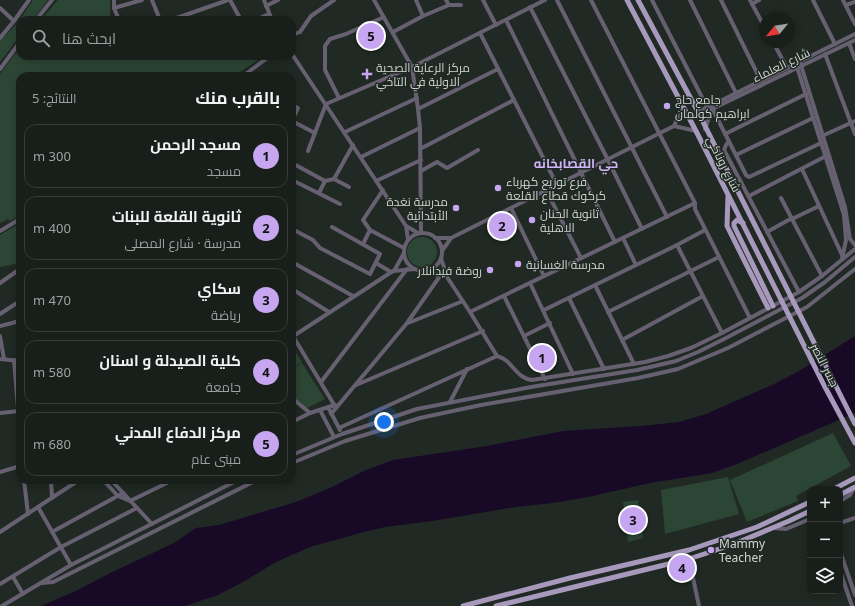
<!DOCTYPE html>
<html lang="ar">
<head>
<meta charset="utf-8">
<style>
  :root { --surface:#181f1a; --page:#252c27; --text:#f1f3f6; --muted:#9fa2a2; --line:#363d39; --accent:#c6a6f0 }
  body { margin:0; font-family:"Noto Sans",Cairo,sans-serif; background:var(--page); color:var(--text); direction:rtl }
  .controls { position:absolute; right:12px; bottom:12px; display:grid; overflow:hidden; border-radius:8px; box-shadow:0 2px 10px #0003 }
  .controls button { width:36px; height:36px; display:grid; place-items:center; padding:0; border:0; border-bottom:1px solid var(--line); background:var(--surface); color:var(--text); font:20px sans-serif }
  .compass { position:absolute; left:759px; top:12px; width:36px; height:36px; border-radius:50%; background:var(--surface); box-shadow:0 2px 10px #0003; rotate:240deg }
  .you { position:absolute; left:384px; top:422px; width:14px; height:14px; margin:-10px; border:3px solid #fff; border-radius:50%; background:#1a73e8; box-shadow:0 0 0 6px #1a73e833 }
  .badge { display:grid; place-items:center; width:26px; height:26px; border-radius:50%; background:var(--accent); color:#111; font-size:13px; font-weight:700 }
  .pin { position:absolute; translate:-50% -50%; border:2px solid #fff; box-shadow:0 1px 4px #0006 }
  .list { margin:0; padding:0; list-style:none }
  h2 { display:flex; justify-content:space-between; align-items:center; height:52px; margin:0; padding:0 16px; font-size:17px }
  h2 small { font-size:13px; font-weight:400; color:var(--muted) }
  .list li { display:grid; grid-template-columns:26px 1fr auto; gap:12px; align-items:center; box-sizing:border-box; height:64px; margin:0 8px 8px; padding:0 8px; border:1px solid var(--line); border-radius:12px }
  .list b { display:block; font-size:15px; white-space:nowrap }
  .list p { margin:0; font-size:13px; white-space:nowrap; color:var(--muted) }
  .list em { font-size:13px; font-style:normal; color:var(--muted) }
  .icon { flex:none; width:22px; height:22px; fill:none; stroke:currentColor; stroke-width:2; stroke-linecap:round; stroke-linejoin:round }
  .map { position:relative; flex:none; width:855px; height:606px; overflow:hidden; direction:ltr }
  .search { position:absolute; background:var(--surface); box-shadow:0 2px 10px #0003; left:16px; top:16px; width:280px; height:44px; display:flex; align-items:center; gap:10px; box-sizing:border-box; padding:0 14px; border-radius:12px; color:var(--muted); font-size:15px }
  .panel { position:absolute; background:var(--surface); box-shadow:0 2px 10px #0003; left:16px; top:72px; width:280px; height:412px; border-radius:12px; direction:rtl }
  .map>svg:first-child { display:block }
</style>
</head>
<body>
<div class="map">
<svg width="855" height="606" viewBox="0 0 855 606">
  <rect width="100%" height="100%" fill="#202923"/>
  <g fill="#2c4635">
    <polygon points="33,0 48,0 33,20 20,20 20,36 0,62 0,41 19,21"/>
    <polygon points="58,0 110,0 110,20 41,20"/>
    <polygon points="20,47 20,56 153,56 160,57 163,56 260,56 261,58 234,76 20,76 20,215 10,221 8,219 0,223 0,74"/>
    <polygon points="20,223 20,263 0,267 0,235"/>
    <circle cx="422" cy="252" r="15"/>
    <polygon points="292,346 302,362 292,368"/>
    <polygon points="302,363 325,399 305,409 292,397 292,369"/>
    <polygon points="833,433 851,466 796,496 798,501 747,522 730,480"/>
    <polygon points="728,477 739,514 665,534 661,490"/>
    <polygon points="638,500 643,538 628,542 623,502"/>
  </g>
  <polygon fill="#180927" points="855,336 855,413 737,464 712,473 650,483 588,497 553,503 515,507 432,521 385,527 364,532 310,547 276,562 243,582 218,595 185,606 41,606 78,590 108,574 174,543 196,528 219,525 296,502 330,488 366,470 393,460 487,446 563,431 641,426 679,422 706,414 774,384 799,371"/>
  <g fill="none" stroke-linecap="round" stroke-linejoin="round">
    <g stroke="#676071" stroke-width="4">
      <polyline points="114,0 114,8 142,0"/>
      <polyline points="152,0 160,20"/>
      <polyline points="230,0 241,20"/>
      <polyline points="264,0 272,20"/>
      <polyline points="374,0 412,67 418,109 420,128 421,233"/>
      <polyline points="416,0 423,16"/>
      <polyline points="446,0 449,5"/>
      <polyline points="483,0 496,25"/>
      <polyline points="557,0 667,217"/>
      <polyline points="591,0 695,203 695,209 750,318"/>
      <polyline points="652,0 707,107"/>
      <polyline points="690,0 736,93"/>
      <polyline points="721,0 761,81"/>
      <polyline points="750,0 765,28"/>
      <polyline points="813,0 835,44"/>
      <polyline points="843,0 855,24"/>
      <polyline points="752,4 759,0"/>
      <polyline points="846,5 855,2"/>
      <polyline points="266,6 278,0"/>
      <polyline points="530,7 608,160 642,229"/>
      <polyline points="0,8 14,21"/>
      <polyline points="114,8 119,20"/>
      <polyline points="36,20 52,0"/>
      <polyline points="171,20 228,0"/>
      <polyline points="255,20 269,14"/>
      <polyline points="506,20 615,242"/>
      <polyline points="393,32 423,16 449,5 461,5"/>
      <polyline points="480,33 557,185"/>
      <polyline points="292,35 300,32 311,16 334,0"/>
      <polyline points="0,38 14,21 29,0"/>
      <polyline points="773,42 787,68"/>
      <polyline points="849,43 855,59"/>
      <polyline points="292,54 406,226 418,233"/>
      <polyline points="825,54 855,134"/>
      <polyline points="800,62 845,207 850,239 855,245"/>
      <polyline points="796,64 844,215 846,240 842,259"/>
      <polyline points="0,69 20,42"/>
      <polyline points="243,76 270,56"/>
      <polyline points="339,98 325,70 325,46 330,39 346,34 384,17"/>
      <polyline points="292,105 298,108 292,121 315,133"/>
      <polyline points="712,108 746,175 749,177 821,143"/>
      <polyline points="418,109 498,69"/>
      <polyline points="698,112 855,34"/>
      <polyline points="674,126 696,131"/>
      <polyline points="705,129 712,109 855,40"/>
      <polyline points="345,132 417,98"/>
      <polyline points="725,134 806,94"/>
      <polyline points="822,136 855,121"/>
      <polyline points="729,141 726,145 724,150 799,292"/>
      <polyline points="420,149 514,100"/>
      <polyline points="308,151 326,104 412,67 545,0"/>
      <polyline points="736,155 813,118"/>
      <polyline points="361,157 420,128"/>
      <polyline points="292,163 325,181 334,179 349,187"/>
      <polyline points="802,169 843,257"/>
      <polyline points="421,171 437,162 447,168 478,150"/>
      <polyline points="334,179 353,145"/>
      <polyline points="292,180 340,204"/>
      <polyline points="376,181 421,160"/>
      <polyline points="383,190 363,220 370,230 404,248"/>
      <polyline points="546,190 581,258"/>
      <polyline points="319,193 325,181"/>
      <polyline points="749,196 826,156"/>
      <polyline points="781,198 822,276"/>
      <polyline points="511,208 544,276"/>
      <polyline points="792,219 819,206"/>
      <polyline points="406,226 408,239"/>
      <polyline points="292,229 313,240 320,248 370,274 380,254 332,227"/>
      <polyline points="0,231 20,219"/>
      <polyline points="767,232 792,218"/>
      <circle cx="423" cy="252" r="19"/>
      <polyline points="435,238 451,238"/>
      <polyline points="623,238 636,265"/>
      <polyline points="363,244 370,230"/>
      <polyline points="677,245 722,333"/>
      <polyline points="442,251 451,238 674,126 683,106"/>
      <polyline points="441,258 447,277 470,312 497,356"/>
      <polyline points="292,262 353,296"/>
      <polyline points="376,263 391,272"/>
      <polyline points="394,271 404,253"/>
      <polyline points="426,272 442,276"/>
      <polyline points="0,283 20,269"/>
      <polyline points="530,283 573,374"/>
      <polyline points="595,285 634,364"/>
      <polyline points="292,289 329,312"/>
      <polyline points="504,296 545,379"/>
      <polyline points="569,298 604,369"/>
      <polyline points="544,310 677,245 705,230"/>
      <polyline points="470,312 695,203"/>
      <polyline points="608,312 719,257"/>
      <polyline points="0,314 20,301"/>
      <polyline points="408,323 463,301"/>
      <polyline points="0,326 20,321"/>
      <polyline points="0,336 4,359"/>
      <polyline points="293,336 336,408"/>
      <polyline points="524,336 550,323"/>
      <polyline points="292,337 393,271 415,269"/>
      <polyline points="622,340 703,296"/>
      <polyline points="0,359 20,361"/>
      <polyline points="14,360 20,433"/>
      <polyline points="321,382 407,269"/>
      <polyline points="356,385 483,331"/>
      <polyline points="292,398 310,413"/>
      <polyline points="450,402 467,369"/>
      <polyline points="328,407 340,430"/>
      <polyline points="320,410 334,437"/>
      <polyline points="0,413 20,411"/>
      <polyline points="331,414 407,323 440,276"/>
      <polyline points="292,422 310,413 335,405"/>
      <path d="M 339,428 L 497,356 C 513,360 515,378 532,380 L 645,362 L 668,356 L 691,348 L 722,333 L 799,292 L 822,276 L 855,249"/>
      <polyline points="292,455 342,434 417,409 531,387 637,370 676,361 698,352 724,339 802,298 825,282 855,257"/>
      <polyline points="292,463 345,441 420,418 481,405 638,378 678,369 728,348 807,307 855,269"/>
      <polyline points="0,472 20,466"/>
      <polyline points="24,480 28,514"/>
      <polyline points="51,480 52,498"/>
      <polyline points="103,480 118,496 130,501 173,480"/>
      <polyline points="111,480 152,524"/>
      <polyline points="840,501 850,495 854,488"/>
      <polyline points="38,507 71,565"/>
      <polyline points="840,523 855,518"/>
      <polyline points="773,528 786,529 810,519"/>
      <polyline points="0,532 79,480"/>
      <polyline points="52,532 123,493"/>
      <polyline points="840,551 855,595"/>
      <polyline points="689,559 699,606"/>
      <polyline points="840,571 852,606"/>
      <polyline points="13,577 23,594"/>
      <polyline points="42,583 53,582 257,480"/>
      <polyline points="0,584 61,547 137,508"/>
      <polyline points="2,606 71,565 238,480"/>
    </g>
    <g stroke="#a799bc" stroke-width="5">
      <polyline points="627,0 696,131 825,387 855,443"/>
      <polyline points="638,0 698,112 855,424"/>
      <polyline points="728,196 727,226 768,308"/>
      <polyline points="743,223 737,220 734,223 734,226 773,306"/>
      <polyline points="834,489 855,478"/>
      <polyline points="840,495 855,487"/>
      <polyline points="463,606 570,578 689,550 757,527 810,502"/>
      <polyline points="496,606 689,559 734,544 789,521 810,511"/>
    </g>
  </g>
  <g fill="#c6a6f0" stroke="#202923" stroke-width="1.5">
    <path d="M365 68h4v4h4v4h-4v4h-4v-4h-4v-4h4z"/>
    <circle cx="667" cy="106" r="4"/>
    <circle cx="498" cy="188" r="4"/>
    <circle cx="456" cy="208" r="4"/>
    <circle cx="532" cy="220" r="4"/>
    <circle cx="518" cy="264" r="4"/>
    <circle cx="490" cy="270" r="4"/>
    <circle cx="711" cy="550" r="4"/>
  </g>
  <g text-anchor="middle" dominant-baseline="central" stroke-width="3" stroke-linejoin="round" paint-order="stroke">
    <g font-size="12" fill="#cfd5d1" stroke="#202923">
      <text transform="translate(781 65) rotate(-26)">شارع العلماء</text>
      <text transform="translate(724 164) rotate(63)">شارع روناكي</text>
      <text transform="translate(825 365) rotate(63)">جسر النصر</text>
    </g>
    <g font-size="12" fill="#cfd5d1" stroke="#202923" text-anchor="start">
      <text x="376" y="67">مركز الرعاية الصحية<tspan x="376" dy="14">الاولية في التاخي</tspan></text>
      <text x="675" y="99">جامع حاج<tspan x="675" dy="14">ابراهيم كولمان</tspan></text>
      <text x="506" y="181">فرع توزيع كهرباء<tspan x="506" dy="14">كركوك قطاع القلعة</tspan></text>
      <text x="448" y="201" text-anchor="end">مدرسة نغدة<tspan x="448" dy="14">الأبتدائية</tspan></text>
      <text x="540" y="213">ثانوية الحنان<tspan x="540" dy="14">الاهلية</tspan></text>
      <text x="526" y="264">مدرسة الغسانية</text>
      <text x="482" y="270" text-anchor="end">روضة فيدانلار</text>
      <text x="719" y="543">Mammy<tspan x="719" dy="14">Teacher</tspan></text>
    </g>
    <g font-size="13" font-weight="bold" fill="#d0b3f8" stroke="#202923">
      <text x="576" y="163">حي القصابخانه</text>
    </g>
  </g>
</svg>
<div class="controls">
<button>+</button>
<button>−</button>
<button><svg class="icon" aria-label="layers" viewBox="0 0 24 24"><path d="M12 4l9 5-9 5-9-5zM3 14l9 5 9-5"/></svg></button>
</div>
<svg class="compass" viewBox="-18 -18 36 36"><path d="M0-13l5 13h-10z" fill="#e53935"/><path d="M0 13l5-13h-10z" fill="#9fa2a2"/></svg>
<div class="you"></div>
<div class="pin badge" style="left:542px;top:358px">1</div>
<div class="pin badge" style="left:502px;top:226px">2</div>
<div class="pin badge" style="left:633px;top:520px">3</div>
<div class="pin badge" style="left:682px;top:568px">4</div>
<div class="pin badge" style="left:371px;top:36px">5</div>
<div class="search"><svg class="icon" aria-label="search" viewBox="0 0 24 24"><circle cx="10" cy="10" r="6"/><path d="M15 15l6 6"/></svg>ابحث هنا</div>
<section class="panel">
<h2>بالقرب منك<small>النتائج: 5</small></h2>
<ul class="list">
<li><span class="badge">1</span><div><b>مسجد الرحمن</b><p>مسجد</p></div><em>300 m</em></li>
<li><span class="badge">2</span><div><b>ثانوية القلعة للبنات</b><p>مدرسة · شارع المصلى</p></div><em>400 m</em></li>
<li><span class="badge">3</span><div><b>سكاي</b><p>رياضة</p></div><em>470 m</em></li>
<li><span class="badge">4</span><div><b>كلية الصيدلة و اسنان</b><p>جامعة</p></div><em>580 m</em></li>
<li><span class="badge">5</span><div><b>مركز الدفاع المدني</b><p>مبنى عام</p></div><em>680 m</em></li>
</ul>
</section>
</div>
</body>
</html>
